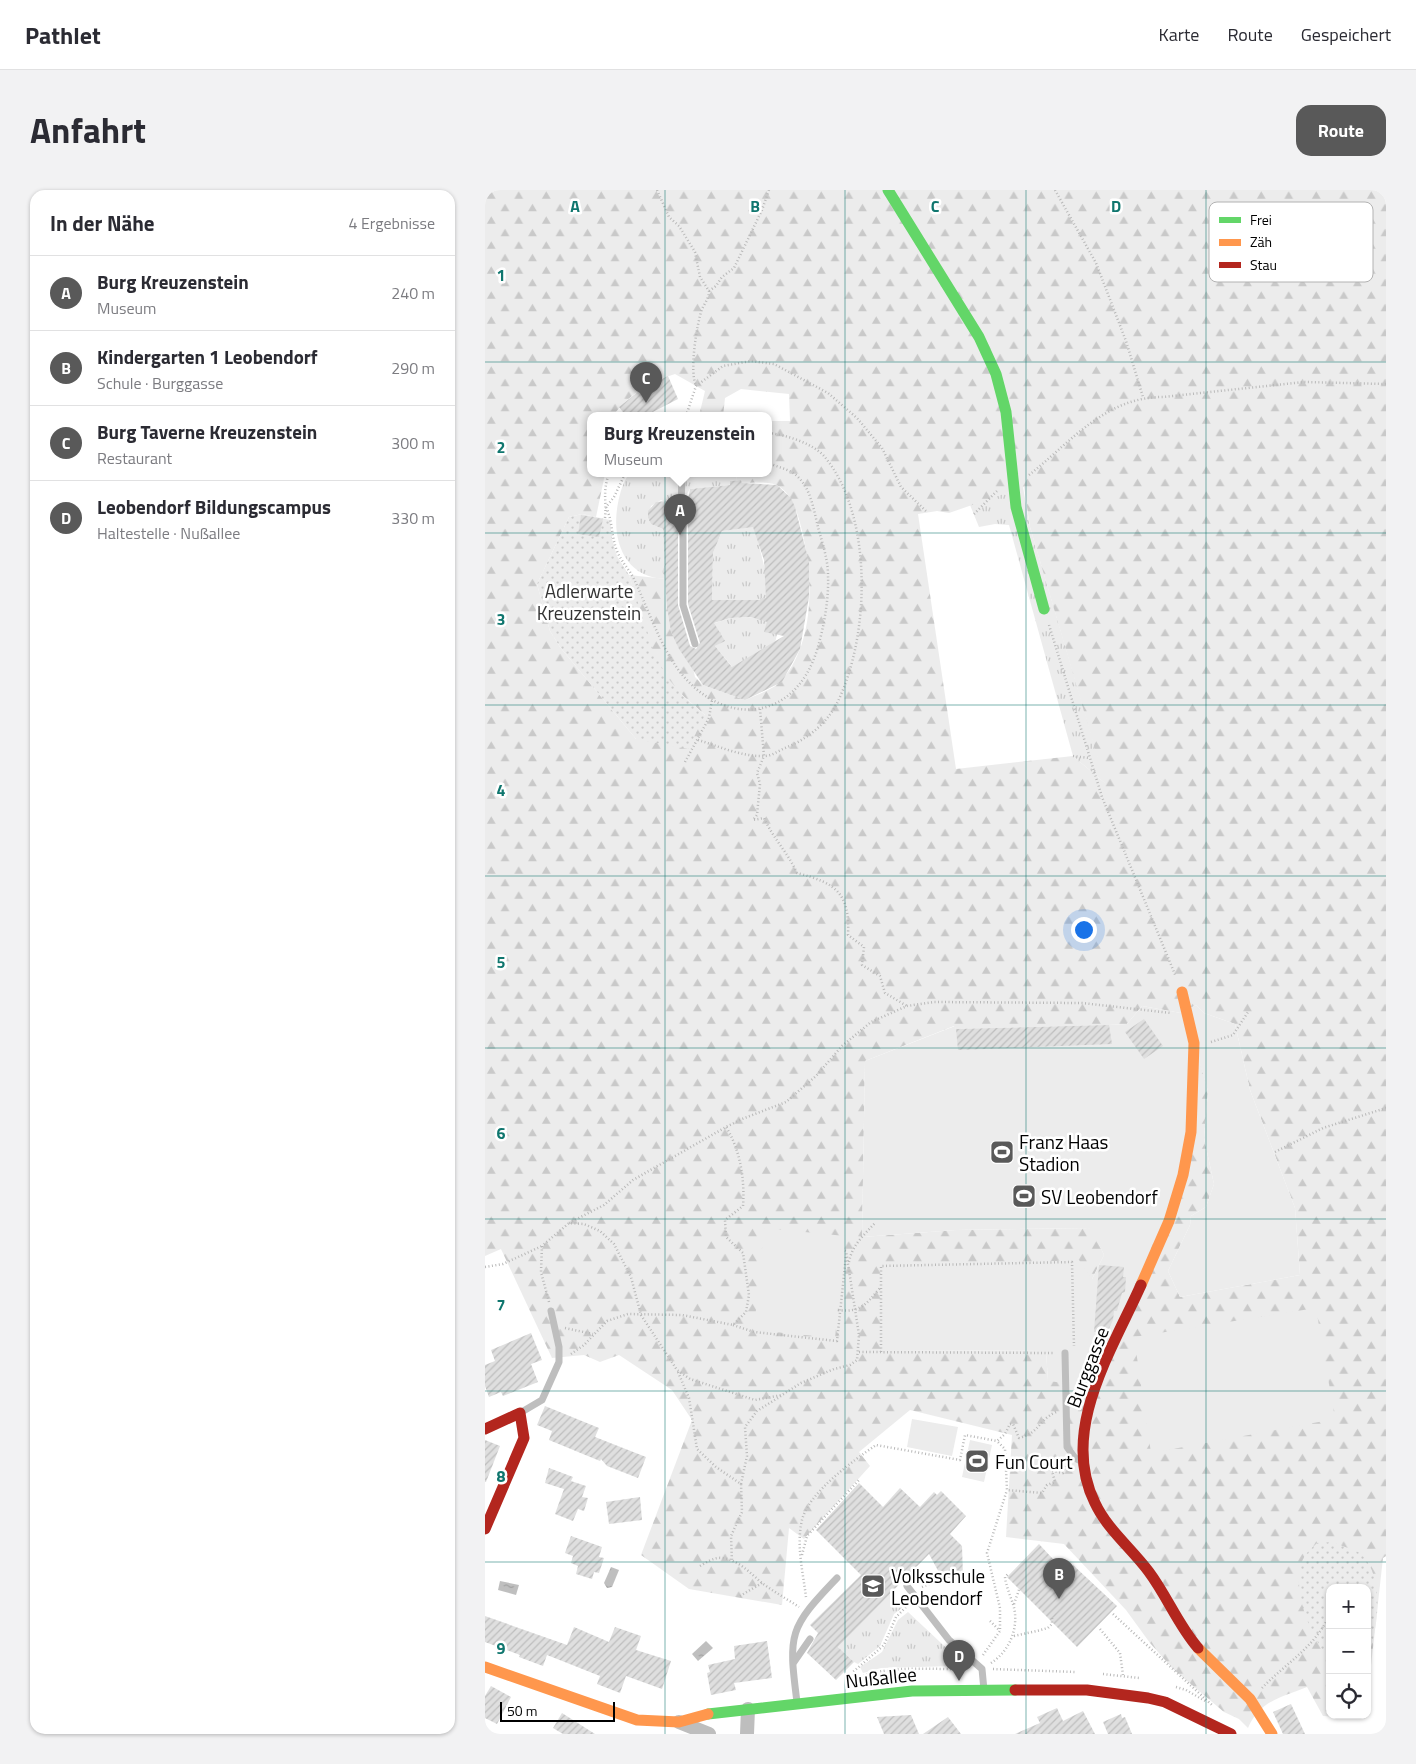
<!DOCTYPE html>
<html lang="de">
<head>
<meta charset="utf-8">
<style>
  :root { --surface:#fff; --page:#f2f2f3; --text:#2b2b33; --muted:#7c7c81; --line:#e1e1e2; --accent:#595959 }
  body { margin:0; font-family:"Titillium Web",sans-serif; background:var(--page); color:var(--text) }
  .controls { position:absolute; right:15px; bottom:15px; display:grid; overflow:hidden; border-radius:10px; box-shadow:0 1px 4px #0004 }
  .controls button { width:45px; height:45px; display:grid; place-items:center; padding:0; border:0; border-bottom:1px solid var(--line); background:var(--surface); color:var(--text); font:25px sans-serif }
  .scale { position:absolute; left:15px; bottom:12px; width:115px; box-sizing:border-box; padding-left:5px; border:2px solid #000; border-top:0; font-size:14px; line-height:18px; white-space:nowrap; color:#000; -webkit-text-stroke:4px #fff; paint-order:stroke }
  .you { position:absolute; left:598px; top:739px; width:18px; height:18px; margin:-12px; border:4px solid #fff; border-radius:50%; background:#1a73e8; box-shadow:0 0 0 8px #1a73e833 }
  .badge { display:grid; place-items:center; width:32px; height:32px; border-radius:50%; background:var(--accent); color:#fff; font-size:16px; font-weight:700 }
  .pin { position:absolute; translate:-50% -41px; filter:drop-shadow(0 1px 2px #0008) }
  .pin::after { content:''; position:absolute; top:26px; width:18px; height:15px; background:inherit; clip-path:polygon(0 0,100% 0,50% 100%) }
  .popup { position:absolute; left:102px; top:222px; width:185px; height:65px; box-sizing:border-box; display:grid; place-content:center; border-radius:10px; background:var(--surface); filter:drop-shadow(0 1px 4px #0005); font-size:16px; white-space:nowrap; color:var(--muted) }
  .popup b { font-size:19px; color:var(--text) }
  .popup::after { content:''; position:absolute; left:50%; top:100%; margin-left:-10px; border:10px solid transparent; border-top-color:var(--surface) }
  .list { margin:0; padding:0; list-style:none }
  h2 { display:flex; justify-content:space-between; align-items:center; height:65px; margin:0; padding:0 20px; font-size:21px }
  h2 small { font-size:16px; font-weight:400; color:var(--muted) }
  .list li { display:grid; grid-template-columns:32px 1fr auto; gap:15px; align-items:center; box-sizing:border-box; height:75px; padding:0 20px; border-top:1px solid var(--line) }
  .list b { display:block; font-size:19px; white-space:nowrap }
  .list p { margin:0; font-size:16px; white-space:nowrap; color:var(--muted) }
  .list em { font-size:16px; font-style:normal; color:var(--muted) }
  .icon { flex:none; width:28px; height:28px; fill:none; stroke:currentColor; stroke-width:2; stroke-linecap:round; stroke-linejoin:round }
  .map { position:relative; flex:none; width:901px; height:1544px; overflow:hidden; border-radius:15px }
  header { display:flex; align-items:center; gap:30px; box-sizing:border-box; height:70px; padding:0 25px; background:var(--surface); border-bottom:1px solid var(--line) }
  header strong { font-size:24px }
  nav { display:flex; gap:28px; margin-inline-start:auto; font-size:18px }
  .intro { display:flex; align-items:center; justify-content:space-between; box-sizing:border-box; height:120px; padding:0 30px }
  h1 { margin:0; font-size:35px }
  .button { padding:12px 22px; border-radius:15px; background:var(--accent); color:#fff; font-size:18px; font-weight:700 }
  main { display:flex; gap:30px; padding:0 30px }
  aside { flex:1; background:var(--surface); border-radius:15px; box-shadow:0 1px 4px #0004 }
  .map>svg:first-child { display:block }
</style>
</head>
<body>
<header>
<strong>Pathlet</strong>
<nav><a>Karte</a><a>Route</a><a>Gespeichert</a></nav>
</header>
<div class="intro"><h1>Anfahrt</h1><a class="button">Route</a></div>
<main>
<aside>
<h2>In der Nähe<small>4 Ergebnisse</small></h2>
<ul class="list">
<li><span class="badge">A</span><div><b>Burg Kreuzenstein</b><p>Museum</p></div><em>240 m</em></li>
<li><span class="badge">B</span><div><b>Kindergarten 1 Leobendorf</b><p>Schule · Burggasse</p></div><em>290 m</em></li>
<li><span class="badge">C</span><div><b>Burg Taverne Kreuzenstein</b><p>Restaurant</p></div><em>300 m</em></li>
<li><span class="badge">D</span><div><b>Leobendorf Bildungscampus</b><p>Haltestelle · Nußallee</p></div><em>330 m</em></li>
</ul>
</aside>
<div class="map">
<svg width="901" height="1544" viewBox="0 0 901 1544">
  <defs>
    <pattern id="grass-tufts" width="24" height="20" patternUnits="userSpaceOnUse" patternTransform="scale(1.25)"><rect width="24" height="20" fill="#ececec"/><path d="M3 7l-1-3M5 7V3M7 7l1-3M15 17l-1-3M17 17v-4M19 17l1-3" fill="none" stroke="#c9c9c9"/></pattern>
    <pattern id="forest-firs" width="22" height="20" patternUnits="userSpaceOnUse" patternTransform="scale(1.25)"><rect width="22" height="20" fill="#ececec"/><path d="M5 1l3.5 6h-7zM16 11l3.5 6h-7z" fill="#c9c9c9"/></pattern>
    <pattern id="park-dots" width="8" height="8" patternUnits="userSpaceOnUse" patternTransform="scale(1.25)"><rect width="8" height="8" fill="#ececec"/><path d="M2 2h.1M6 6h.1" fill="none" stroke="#c9c9c9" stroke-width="1.8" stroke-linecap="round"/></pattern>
    <pattern id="water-ripples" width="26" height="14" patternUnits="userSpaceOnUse" patternTransform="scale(1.25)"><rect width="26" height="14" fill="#bfbfbf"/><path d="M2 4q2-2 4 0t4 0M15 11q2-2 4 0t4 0" fill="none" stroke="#a2a2a2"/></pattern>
    <pattern id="building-hatch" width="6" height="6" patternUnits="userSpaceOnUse" patternTransform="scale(1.25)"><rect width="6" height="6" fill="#dfdfdf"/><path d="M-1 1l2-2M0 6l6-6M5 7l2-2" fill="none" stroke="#bebebe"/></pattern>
  </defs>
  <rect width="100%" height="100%" fill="#fff"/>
  <g fill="url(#grass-tufts)">
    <path d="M 144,284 L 251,284 L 252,290 L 245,291 L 245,295 L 205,299 L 202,304 L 190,308 L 187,315 L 176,310 L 166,316 L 163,328 L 166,334 L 178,339 L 181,389 C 138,388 126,348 133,313 C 135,303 138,292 144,284 Z"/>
    <polygon points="538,297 545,337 621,594 588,566 524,335 510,334 494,337 485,315"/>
    <polygon points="272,336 272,347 281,384 281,408 275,408 275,410 227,410 228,363 237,341"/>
    <polygon points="271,427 282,432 292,444 290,454 249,479 230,456 239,451 212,439 245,428"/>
    <polygon points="404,1404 416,1414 417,1418 409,1424 395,1456 373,1474 369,1472 353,1457"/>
    <polygon points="423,1422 471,1467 470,1476 396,1478 378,1483 375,1477 397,1462 413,1430"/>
  </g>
  <path fill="url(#forest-firs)" fill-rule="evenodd" d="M 0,0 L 901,0 L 901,1366 L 898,1368 L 882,1511 L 882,1398 L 845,1398 L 845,1525 L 881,1525 L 880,1529 L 838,1526 L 822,1497 C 796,1508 775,1510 763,1538 L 754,1529 L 739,1522 L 688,1479 L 665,1453 L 641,1420 L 579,1354 L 521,1347 L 527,1245 L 425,1220 L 374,1262 L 385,1276 L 319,1349 L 304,1338 L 297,1415 L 204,1399 L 156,1365 L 207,1230 L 187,1200 L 134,1165 L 115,1172 L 99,1165 L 67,1168 L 16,1059 L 0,1066 ZM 190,184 L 220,201 L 214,226 L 238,226 L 240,208 L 256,199 L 304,204 L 305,231 L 284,231 L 284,284 L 251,284 L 252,290 L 256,290 L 257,293 C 268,293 282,291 291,295 C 306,302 311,319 315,333 C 328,381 332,449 297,490 C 290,499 271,505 260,510 L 218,495 L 210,487 L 208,478 L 186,442 L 181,389 L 144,385 C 155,419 162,458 181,487 C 192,502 207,513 220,525 L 151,549 L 75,457 L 65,441 L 52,394 L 84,327 L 97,324 L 111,327 L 120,284 L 106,284 L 106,226 L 128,226 C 142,206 166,191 190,184 ZM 539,297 L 545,337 L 620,593 L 588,566 L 471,579 L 433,324 L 452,321 L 464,323 ZM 711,815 L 719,823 L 750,834 L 765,900 L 810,1018 L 815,1085 L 695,1107 L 683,1081 L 705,1035 L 706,1026 L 721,1017 L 729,994 L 719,948 L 723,901 L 714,869 L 563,1191 L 561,1161 L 399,1160 L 607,1089 L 619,1065 L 607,1038 L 471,1040 L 377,1047 L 380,871 L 469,836 L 471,839 L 624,835 L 642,834 L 657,816 L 696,823 Z"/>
  <g fill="url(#park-dots)">
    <polygon points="97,324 125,330 127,349 132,366 144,385 169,462 182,487 198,506 220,525 203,559 151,549 75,457 65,441 52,394 84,327"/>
    <path d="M 848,1352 C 855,1356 872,1360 876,1364 C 901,1388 893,1440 882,1470 L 882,1398 L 845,1398 L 845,1469 C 825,1448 804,1394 819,1367 C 822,1362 828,1357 832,1353 Z"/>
  </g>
  <g fill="#ececec">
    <polygon points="711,815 719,823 750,834 765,900 810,1018 815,1085 695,1107 683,1081 705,1035 706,1026 721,1017 729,994 719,948 723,901 714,871 714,950 605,1196 563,1191 561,1161 399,1160 398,1078 594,1070 607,1089 619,1065 606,1038 471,1040 377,1047 380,871 470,836 471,839 625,835 642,834 657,816 696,823"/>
    <polygon points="279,1038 360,1046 350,1148 269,1140"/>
    <polygon points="831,1118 850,1229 666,1263 649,1147"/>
    <polygon points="427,1229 473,1237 467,1266 422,1257"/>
    <polygon points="485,1250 507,1255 499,1292 477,1287"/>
  </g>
  <g fill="url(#water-ripples)">
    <polygon points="126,1377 134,1380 127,1397 122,1398 119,1393"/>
    <polygon points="15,1391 34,1395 31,1405 13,1400"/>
    <polygon points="221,1451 228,1458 213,1471 207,1464"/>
  </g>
  <g fill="url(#building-hatch)" fill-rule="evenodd">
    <polygon points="183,186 193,209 160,226 141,226 134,217 159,197"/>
    <path d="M 256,290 L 257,293 L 292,295 L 306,308 L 310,317 L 324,372 L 324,407 L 315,459 L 297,492 L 260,510 L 218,495 L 194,459 L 186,442 L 182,416 L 180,386 L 177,382 L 180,375 L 178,339 L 166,334 L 163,328 L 163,321 L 171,312 L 182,311 L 191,317 L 193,323 L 198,324 L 201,320 L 205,299 L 245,295 L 245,291 ZM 198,329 L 203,334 L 203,414 L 215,453 L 211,459 L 205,456 L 193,415 L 193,334 ZM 268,337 L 279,370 L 281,408 L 275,408 L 275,410 L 227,410 L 228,363 L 237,341 ZM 266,427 L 282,432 L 279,442 L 299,446 L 247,477 L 230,456 L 240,451 L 229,433 L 245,428 Z"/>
    <polygon points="96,325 118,329 114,347 93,344"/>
    <polygon points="659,829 678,856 659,869 640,842"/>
    <polygon points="624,835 627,854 473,860 471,839"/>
    <polygon points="614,1075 639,1077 638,1087 641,1087 640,1102 637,1103 632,1121 629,1121 628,1130 622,1143 609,1142"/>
    <polygon points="46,1143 57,1170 46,1174 53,1192 18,1206 16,1202 4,1207 0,1196 0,1175 10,1171 6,1160"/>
    <polygon points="60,1216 114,1238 110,1247 161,1267 153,1288 122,1276 116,1269 115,1271 64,1250 67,1241 52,1235"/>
    <polygon points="0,1250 15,1256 1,1292 0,1292"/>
    <polygon points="64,1278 88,1287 86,1291 101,1296 97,1307 103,1308 99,1321 93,1319 88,1331 70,1324 79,1299 60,1293"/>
    <polygon points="374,1293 398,1317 415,1298 435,1317 449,1302 452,1305 456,1301 481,1326 465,1344 477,1356 478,1387 457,1388 444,1364 353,1457 369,1472 351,1490 322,1463 333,1443 325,1435 376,1385 331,1340"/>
    <polygon points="155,1307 157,1330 124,1334 121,1312"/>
    <polygon points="86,1346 117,1357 114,1367 119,1368 114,1383 109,1382 107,1389 91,1384 93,1376 86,1373 88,1366 80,1363"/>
    <polygon points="554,1354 581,1383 588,1375 632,1416 592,1457 522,1387"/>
    <polygon points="0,1426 82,1455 89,1437 124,1452 130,1437 156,1446 151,1460 186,1471 177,1499 141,1486 135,1503 112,1494 115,1486 62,1465 58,1476 34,1467 35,1465 0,1452"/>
    <polygon points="282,1451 287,1488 249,1493 251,1500 226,1505 222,1483 225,1482 223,1475 250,1469 249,1456"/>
    <polygon points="6,1496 26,1507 12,1534 0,1528 0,1506"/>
    <polygon points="806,1514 820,1544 798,1544 788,1522"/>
    <polygon points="572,1518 578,1531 598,1521 610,1544 530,1544 555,1533 552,1527"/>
    <polygon points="77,1523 110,1544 78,1544 68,1538"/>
    <polygon points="636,1524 637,1528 640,1527 647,1544 623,1544 618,1532"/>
    <polygon points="426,1525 434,1544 399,1544 392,1527"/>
    <polygon points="463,1527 476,1544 438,1544"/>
  </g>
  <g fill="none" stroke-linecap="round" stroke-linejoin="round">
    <g stroke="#b9b9b9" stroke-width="2.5" stroke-dasharray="1 2.5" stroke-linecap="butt">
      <path d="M 172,0 L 184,27 L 194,36 L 210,62 L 215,87 L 224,101 C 224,108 220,113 217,119 C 212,133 204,182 211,195"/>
      <polyline points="570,0 611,73 641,151 658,207"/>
      <polyline points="224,101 231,96 237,87 249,78 277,20 284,0"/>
      <polyline points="201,226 211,196 238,176 266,171 289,174 343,203 372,228 397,258 416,297 442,322"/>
      <path d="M 140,284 L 129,307 L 121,317 C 128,332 126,346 132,361 C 136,371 143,378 148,387 C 163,418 174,454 195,482 C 239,538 310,532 332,460 C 339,437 344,409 343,385 C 343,369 337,352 333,337 C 329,321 326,300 314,288 C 306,279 294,278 284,273"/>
      <path d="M 544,285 C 586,252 620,207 678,207 L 819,192 L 901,194"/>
      <polyline points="489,324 512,301"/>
      <path d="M 120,328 C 122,310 117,303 124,284"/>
      <polyline points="564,435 617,607 691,787"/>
      <path d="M 275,519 L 279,566 L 272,583 L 275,594 L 272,625 L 268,630 L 279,628 C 288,648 303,663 312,683 C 351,693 365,703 363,745 L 379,757 L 377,775 L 395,786 L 400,803 L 422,816"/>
      <path d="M 213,550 C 233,556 257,567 279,566 C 287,566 293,561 300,558 C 323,549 344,532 354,509 C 385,443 388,324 339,266 C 327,253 301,245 284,243"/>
      <polyline points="588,566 604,568"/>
      <polyline points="200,572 224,528 227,510"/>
      <polyline points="726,852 748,845 763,822"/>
      <polyline points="790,962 838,938 901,918"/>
      <polyline points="84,1033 119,1015 148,990 241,937 257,929 301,912 331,886 357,856 386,832 422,816 449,812 597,813 686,823"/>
      <path d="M 364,1072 C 367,1055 379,1045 391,1032"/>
      <polyline points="0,1077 18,1074 57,1056"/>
      <polyline points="64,1112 56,1082 57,1056 84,1033 99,1034 115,1041 129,1054 146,1087 156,1125 192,1180 205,1189 270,1210 297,1205 316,1193 349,1179 365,1175 372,1170 374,1145 361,1061 359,1060"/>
      <path d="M 353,1120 C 376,1123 381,1114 395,1098"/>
      <polyline points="248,1135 269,1142 352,1151 361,1066"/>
      <polyline points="80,1138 108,1144"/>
      <polyline points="374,1162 570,1163"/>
      <polyline points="396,1162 396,1076 587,1072 589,1156"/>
      <path d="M 86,1164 L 99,1155 L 122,1131 L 143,1124 L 197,1125 L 248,1135 L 261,1122 L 264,1105 L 258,1063 L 241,1047 L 240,1030 L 258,1016 C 260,990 255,959 241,937"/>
      <polyline points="193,1182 204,1208 212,1259 231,1277 256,1294 257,1322 246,1346 247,1371"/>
      <path d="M 571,1222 C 552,1231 556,1242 534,1248 L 528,1234 L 525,1234 L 520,1244 L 512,1251 L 520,1259 L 522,1300 L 557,1303 L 562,1295 L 570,1292 L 567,1281 L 578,1283 L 581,1274"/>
      <polyline points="256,1294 262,1266 260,1237 272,1221 296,1206"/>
      <polyline points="317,1365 322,1346 374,1290"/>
      <path d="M 215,1376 C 222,1372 229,1367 237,1368 C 254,1370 265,1383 277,1393 C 289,1402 302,1409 314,1417"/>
      <polyline points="437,1397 457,1389"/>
      <polyline points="255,1406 277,1393"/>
      <path d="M 321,1407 C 318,1382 311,1355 317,1330 C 324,1302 368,1271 391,1255 L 475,1270 L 480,1245 L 512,1251"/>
      <polyline points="529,1414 534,1400"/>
      <polyline points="628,1424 727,1515"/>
      <polyline points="505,1431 515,1441"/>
      <polyline points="615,1439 635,1463 638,1485"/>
      <polyline points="529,1446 552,1441 563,1438 567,1434 567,1428"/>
      <polyline points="498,1465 515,1441 515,1418 502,1363 522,1300"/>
      <path d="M 506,1473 C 525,1461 535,1436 528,1414 C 525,1405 521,1396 520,1387 L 524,1383"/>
      <polyline points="508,1479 590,1482"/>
      <polyline points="618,1484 654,1488"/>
      <path d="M 372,1489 C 400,1474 449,1480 480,1479"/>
      <polyline points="368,1492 368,1482 399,1455 411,1427 423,1415"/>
      <polyline points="691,1497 701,1500 722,1512"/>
      <path d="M 777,1498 C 799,1475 827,1459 842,1430"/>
    </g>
    <g stroke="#bebebe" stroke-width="7">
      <polyline points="196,319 197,284"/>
      <polyline points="198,334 198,415 210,454"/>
      <polyline points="580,1163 582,1257 590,1268 596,1271"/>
      <polyline points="35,1223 57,1210 74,1172 74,1157 66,1121"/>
      <polyline points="422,1396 464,1450 497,1479 499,1500"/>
      <polyline points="309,1472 325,1449"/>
      <path d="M 312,1512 C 303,1443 304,1438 352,1388"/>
    </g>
    <g stroke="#bebebe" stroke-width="14">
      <polyline points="194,1532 224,1544"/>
      <polyline points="262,1544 263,1519"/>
    </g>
    <g stroke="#63d668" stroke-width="11">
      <polyline points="403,0 494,147 511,184 521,222 531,317 559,419"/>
      <polyline points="223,1524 427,1501 530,1500"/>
    </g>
    <g stroke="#ff974d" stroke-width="11">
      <polyline points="656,1095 684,1031 698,985 706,942 709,853 697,802"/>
      <polyline points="713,1458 765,1509 787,1544"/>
      <polyline points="0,1477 152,1530 194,1532 223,1524"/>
    </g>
    <g stroke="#b3261e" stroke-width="11">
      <path d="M 656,1095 C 627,1160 574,1241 610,1313 C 622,1339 647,1359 664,1382 C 682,1406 693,1435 713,1458"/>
      <polyline points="0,1239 35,1223 39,1248 0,1339"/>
      <polyline points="530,1500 602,1500 663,1508 680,1512 746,1544"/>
    </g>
  </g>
  <path fill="none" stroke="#0f766e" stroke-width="1" stroke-opacity="0.55" d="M 180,0 L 180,1544M 360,0 L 360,1544M 541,0 L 541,1544M 721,0 L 721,1544M 0,172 L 901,172M 0,343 L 901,343M 0,515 L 901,515M 0,686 L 901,686M 0,858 L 901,858M 0,1029 L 901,1029M 0,1201 L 901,1201M 0,1372 L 901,1372"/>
  <defs>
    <g id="stadium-square" transform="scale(1.25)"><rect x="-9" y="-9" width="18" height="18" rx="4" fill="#595959" stroke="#fff"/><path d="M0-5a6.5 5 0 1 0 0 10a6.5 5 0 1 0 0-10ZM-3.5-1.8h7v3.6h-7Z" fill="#fff"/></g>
    <g id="school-square" transform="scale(1.25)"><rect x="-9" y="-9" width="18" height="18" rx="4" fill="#595959" stroke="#fff"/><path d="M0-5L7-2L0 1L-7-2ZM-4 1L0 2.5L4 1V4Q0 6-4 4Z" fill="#fff"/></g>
  </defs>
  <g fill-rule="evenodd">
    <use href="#stadium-square" x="517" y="962"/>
    <use href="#stadium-square" x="539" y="1006"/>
    <use href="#stadium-square" x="492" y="1271"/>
    <use href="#school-square" x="388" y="1396"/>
  </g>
  <g text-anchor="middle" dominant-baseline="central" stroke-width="5" stroke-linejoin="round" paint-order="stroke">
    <g font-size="19" fill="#333" stroke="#fff">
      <text x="104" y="400">Adlerwarte<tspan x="104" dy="22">Kreuzenstein</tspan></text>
    </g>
    <g font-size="19" fill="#000" stroke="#fff" text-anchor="start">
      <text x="534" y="951">Franz Haas<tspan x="534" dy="22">Stadion</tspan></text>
      <text x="556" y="1006">SV Leobendorf</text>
      <text x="510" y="1271">Fun Court</text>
      <text x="406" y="1385">Volksschule<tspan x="406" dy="22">Leobendorf</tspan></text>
    </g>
    <g font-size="19" fill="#000" stroke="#fff">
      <text transform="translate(602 1177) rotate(-69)">Burggasse</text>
      <text transform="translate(396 1487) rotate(-6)">Nußallee</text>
    </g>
  </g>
  <rect x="724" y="12" width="164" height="80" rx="8" fill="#fff" stroke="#b2b2b2" stroke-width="1"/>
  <rect x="734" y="27" width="22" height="6" fill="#63d668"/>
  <rect x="734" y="49" width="22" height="7" fill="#ff974d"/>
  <rect x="734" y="72" width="22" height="6" fill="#b3261e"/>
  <g font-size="14" fill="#000">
    <text x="765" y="35">Frei</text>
    <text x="765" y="57">Zäh</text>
    <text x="765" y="80">Stau</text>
  </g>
  <g font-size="16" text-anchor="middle" font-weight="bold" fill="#0f766e" stroke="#fff" stroke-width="5" stroke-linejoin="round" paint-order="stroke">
    <text x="90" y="22">A</text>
    <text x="270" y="22">B</text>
    <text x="450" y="22">C</text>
    <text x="631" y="22">D</text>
    <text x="16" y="91">1</text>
    <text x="16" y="263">2</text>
    <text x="16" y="435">3</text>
    <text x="16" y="606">4</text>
    <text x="16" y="778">5</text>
    <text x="16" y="949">6</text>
    <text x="16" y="1121">7</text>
    <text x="16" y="1292">8</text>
    <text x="16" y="1464">9</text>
  </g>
</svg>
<div class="controls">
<button>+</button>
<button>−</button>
<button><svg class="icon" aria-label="locate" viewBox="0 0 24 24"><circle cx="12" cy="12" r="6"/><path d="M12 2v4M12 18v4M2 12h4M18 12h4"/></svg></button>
</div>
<div class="scale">50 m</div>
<div class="you"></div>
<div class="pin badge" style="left:195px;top:345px">A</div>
<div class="popup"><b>Burg Kreuzenstein</b>Museum</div>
<div class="pin badge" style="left:574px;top:1409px">B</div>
<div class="pin badge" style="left:161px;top:213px">C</div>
<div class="pin badge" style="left:474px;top:1491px">D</div>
</div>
</main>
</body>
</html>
